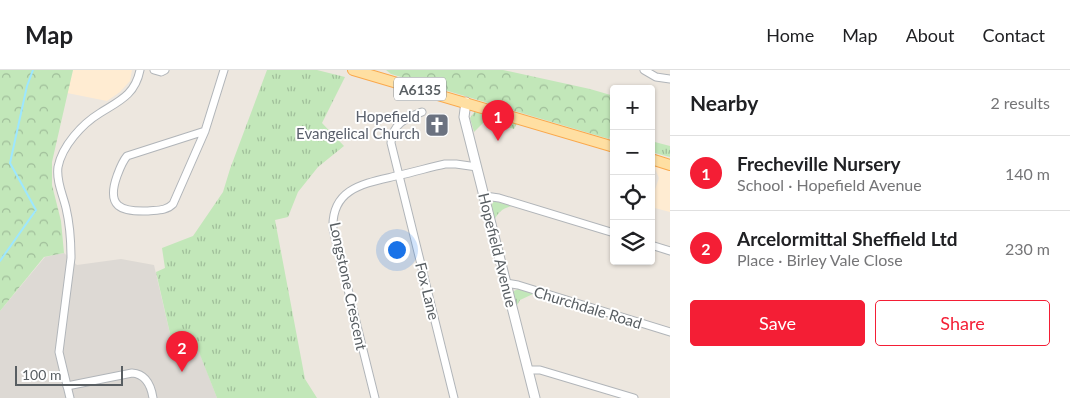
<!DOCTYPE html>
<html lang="en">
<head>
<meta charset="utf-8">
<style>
  :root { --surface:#fff; --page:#f6f6f6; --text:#202124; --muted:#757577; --line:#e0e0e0; --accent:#f41e35 }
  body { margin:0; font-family:Lato,sans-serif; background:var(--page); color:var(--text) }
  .controls { position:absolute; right:15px; top:15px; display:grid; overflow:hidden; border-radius:5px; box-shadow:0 1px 4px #0004 }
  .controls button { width:45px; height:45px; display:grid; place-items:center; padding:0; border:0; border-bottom:1px solid var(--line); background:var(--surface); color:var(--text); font:25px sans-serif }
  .scale { position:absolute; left:15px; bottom:12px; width:108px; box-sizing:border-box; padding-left:5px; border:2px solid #585e62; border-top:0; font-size:14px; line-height:18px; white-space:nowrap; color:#585e62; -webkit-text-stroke:4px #fff; paint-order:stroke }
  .you { position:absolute; left:396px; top:179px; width:18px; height:18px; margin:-12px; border:4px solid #fff; border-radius:50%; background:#1a73e8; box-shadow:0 0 0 8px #1a73e833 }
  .badge { display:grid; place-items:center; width:32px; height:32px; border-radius:50%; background:var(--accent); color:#fff; font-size:16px; font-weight:700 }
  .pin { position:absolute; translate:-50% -41px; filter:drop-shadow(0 1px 2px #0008) }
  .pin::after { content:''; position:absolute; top:26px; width:18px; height:15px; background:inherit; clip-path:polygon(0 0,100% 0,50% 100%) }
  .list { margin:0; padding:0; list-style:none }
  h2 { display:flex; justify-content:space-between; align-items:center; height:65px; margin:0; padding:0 20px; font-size:21px }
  h2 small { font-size:16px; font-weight:400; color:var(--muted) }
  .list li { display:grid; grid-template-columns:32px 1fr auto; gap:15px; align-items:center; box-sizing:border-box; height:75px; padding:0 20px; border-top:1px solid var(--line) }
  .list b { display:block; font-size:19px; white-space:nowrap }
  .list p { margin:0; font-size:16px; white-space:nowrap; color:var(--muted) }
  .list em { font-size:16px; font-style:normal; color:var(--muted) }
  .actions { display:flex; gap:10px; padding:15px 20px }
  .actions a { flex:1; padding:11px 0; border:1px solid var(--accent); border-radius:5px; text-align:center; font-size:18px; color:var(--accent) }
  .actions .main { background:var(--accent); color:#fff }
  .icon { flex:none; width:28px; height:28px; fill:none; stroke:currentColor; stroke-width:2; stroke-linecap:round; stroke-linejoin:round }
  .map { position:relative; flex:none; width:670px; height:328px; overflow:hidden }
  header { display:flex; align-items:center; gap:30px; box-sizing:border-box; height:70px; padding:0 25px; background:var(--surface); border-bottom:1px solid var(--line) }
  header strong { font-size:24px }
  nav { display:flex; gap:28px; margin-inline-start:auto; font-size:18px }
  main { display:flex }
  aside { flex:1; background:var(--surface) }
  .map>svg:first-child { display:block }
</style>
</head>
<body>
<header>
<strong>Map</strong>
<nav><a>Home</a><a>Map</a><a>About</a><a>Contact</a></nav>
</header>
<main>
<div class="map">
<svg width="670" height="328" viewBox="0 0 670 328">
  <defs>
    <pattern id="grass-tufts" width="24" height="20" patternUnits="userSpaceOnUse" patternTransform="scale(1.25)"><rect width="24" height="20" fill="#c2e7b9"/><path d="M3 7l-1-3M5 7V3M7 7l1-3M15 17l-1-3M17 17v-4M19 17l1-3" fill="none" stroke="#a0be9a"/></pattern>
    <pattern id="forest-crowns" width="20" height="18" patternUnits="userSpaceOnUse" patternTransform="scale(1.25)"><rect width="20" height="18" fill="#c2e7b9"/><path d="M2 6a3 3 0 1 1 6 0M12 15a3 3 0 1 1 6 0" fill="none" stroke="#a0be9a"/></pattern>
  </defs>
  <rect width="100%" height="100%" fill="#ede7df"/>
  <g fill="#ffecd2">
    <polygon points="73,0 132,0 130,11 120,22 107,31 67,23"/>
    <polygon points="652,89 670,95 670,142 651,137 651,131 659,108 655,99"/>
  </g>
  <polygon fill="#ddd9d4" points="64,183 77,195 121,189 154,195 174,281 197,276 217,328 0,328 0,241 45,187"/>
  <g fill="url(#grass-tufts)">
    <polygon points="267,0 317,0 345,7 322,53 344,76 318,97 298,122 288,147 275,150 305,309 317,328 217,328 197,277 174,281 156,202 165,198 162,178 193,166 223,122 230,99"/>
    <polygon points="475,41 517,53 514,59 485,51 474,62 470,48"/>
    <polygon points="651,71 670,76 670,87 651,82"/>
    <path d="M 494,131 L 512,136 C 503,138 498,142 494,151 L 490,138 Z"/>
    <polygon points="518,219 533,224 520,230 516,237 513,225 514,221"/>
  </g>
  <g fill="url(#forest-crowns)">
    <polygon points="0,0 73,0 52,92 52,115 61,151 64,183 44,187 0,241"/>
    <polygon points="386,0 503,0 590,19 614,26 614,52 609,69 391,4"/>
  </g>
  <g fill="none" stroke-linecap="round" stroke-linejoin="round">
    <polyline stroke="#9de7ff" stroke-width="2" points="0,191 36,140 10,93 27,16 33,0"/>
    <g stroke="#b1b5b9" stroke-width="9">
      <g id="minor">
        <polyline points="154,0 161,2 165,0"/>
        <polyline points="644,0 656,7 670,9"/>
        <path d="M 422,42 C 406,48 392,54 391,73 L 454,328"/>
        <path d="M 205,61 L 127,86 C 122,92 120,98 117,106 C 106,137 121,142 148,141 C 158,140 166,141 173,134 L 205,61 L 224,0"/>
        <polyline points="485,126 499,128 614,163"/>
        <polyline points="651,175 670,181"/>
        <polyline points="506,213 518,215 670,262"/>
        <polyline points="528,300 540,300 634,328"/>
        <path d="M 67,316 L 132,303 C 146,304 151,315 153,328"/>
        <path d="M 70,328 L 59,282 L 71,188 C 71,171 70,155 66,138 C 63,125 56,111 58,97 C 62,76 82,54 100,43 C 119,31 135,25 140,0"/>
        <path d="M 375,328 L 333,159 C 331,116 368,113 400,105 C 415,102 430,97 445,94 L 456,94 L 477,97"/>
      </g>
    </g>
    <g stroke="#b1b5b9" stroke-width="11">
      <polyline id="tertiary" points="466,32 464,47 535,328"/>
    </g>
    <g stroke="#faa84b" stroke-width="12">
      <g id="primary">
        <polyline points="353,0 614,77"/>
        <polyline points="651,89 670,95"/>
      </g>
    </g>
    <use href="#minor" stroke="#fff" stroke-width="7"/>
    <use href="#tertiary" stroke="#fff" stroke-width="9"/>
    <use href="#primary" stroke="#ffdfa2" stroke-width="10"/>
  </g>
  <defs>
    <g id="church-square" transform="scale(1.25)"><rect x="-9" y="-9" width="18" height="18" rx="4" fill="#6b7280" stroke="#fff"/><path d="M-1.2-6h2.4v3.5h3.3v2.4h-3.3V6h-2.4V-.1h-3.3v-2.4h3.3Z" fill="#fff"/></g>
  </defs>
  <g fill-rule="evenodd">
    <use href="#church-square" x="437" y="55"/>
  </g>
  <g text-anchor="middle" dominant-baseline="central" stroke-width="4" stroke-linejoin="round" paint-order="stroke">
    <rect fill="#fff" stroke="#8a8e91" stroke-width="1" x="394" y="7.5" width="52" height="23" rx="4"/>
    <g font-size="14" font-weight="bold" fill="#585e62">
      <text x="420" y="19">A6135</text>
    </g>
    <g font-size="15" fill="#5b616d" stroke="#fff" text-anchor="end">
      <text x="420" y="46">Hopefield<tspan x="420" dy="17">Evangelical Church</tspan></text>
    </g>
    <g font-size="15" fill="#585e62" stroke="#fff">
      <text transform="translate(498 180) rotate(76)">Hopefield Avenue</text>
      <text transform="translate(349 216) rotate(78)">Longstone Crescent</text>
      <text transform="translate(428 221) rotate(76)">Fox Lane</text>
      <text transform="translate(588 237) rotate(17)">Churchdale Road</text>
    </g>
  </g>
</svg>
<div class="controls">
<button>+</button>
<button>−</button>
<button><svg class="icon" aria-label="locate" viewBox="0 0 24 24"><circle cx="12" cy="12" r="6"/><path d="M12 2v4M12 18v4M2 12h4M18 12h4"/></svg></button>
<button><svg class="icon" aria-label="layers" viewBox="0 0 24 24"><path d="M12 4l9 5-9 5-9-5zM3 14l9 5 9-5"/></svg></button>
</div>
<div class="scale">100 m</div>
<div class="you"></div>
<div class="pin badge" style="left:498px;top:71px">1</div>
<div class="pin badge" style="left:182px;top:302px">2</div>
</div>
<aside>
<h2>Nearby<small>2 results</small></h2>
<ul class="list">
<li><span class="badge">1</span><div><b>Frecheville Nursery</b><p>School · Hopefield Avenue</p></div><em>140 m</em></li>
<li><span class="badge">2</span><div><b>Arcelormittal Sheffield Ltd</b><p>Place · Birley Vale Close</p></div><em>230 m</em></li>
</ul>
<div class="actions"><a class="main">Save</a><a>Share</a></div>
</aside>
</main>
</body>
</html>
